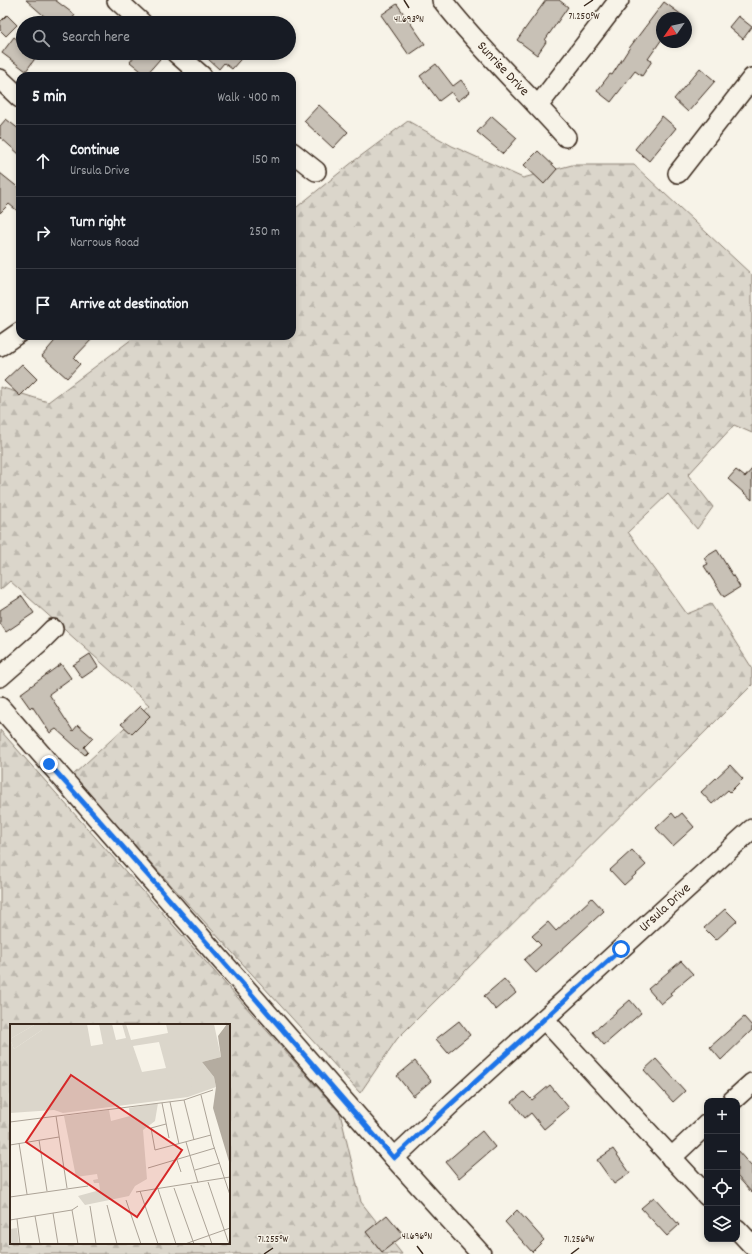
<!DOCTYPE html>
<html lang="en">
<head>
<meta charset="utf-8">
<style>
  :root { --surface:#171b24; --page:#20242c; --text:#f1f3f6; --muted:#9ea1a6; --line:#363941 }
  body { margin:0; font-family:Dekko,sans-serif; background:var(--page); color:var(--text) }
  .controls { position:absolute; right:12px; bottom:12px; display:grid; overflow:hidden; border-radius:8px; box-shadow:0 2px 6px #0003 }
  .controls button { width:36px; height:36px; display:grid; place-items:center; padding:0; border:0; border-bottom:1px solid var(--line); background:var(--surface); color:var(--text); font:20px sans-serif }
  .compass { position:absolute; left:656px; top:12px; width:36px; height:36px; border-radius:50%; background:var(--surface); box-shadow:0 2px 6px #0003; rotate:236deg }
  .stop { position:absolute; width:12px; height:12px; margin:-9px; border:3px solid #1a73e8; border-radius:50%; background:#fff }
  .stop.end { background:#1a73e8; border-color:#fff; box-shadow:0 1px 4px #0008 }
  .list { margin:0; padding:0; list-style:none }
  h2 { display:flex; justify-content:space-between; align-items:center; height:52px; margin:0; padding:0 16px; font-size:17px }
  h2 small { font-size:13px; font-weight:400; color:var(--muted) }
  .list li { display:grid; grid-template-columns:26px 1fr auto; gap:12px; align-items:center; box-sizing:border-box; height:72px; padding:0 16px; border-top:1px solid var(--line) }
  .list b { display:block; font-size:15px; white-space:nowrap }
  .list p { margin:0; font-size:13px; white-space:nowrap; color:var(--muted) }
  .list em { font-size:13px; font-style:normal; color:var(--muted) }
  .icon { flex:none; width:22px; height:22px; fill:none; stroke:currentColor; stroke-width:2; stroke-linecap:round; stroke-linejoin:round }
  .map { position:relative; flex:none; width:752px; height:1254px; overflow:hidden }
  .search { position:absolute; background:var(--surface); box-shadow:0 2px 6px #0003; left:16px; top:16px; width:280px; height:44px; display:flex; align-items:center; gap:10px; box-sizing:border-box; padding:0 14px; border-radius:22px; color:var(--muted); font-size:15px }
  .panel { position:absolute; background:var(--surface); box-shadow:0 2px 6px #0003; left:16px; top:72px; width:280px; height:268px; border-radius:12px }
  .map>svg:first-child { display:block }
</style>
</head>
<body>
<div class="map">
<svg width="752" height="1254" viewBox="0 0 752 1254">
  <defs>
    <pattern id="forest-firs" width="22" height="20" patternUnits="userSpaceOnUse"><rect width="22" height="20" fill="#dbd6cb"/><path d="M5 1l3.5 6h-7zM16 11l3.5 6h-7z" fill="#bdb8ae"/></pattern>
  </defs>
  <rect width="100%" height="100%" fill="#f7f3e8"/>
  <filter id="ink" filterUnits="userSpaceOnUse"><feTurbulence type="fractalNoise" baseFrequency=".025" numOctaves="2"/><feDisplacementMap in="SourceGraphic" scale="8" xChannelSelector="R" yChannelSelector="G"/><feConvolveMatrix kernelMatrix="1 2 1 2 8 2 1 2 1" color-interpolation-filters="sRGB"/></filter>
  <g filter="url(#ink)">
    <g fill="url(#forest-firs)" stroke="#8b8074" fill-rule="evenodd">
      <polygon points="408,121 452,146 523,178 572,165 634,165 752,275 752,433 734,425 688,475 713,507 697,529 668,494 628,532 687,614 711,604 752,668 752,685 397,1039 360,1093 72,776 149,705 10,581 0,590 0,387 48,402 136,336 292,336 292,211 354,161"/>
      <path d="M 0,730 L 340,1113 L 361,1202 L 402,1254 L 0,1254 ZM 11,1025 L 229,1025 L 229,1243 L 11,1243 Z"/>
    </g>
    <g fill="#c8c1b6" stroke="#3b2a1e">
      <polygon points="26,0 55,0 75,15 69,23 52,23"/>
      <polygon points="546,0 559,0 568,7 545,40 546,42 537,55 517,40"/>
      <polygon points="664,2 686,18 662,18 662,39 648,59 652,61 642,76 635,71 611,102 597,91 610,74 612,75 630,47"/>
      <polygon points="397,4 425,44 409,55 381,15"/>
      <polygon points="7,15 17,25 6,36 0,30 0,22"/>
      <polygon points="738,16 752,27 743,39 729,27"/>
      <polygon points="14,37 23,44 23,53 39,53 26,71 2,53"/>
      <polygon points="137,53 153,53 160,59 146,75 130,62"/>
      <polygon points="214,53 246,53 232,69 224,63 219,69 208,59"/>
      <polygon points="436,64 453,86 461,80 470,92 458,101 451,92 439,101 420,76"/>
      <polygon points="700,68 715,81 688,112 674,99"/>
      <polygon points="319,105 348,132 333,148 304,121"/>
      <polygon points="492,116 517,138 503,154 477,132"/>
      <polygon points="662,116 676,128 649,161 635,149"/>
      <polygon points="6,119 20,130 20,155 0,137 0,126"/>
      <polygon points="538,151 557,169 544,184 524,165"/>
      <polygon points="0,173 20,189 20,213 9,204 0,213"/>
      <polygon points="59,336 95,336 74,358 80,364 67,378 42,356"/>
      <polygon points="22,364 37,379 20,396 4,381"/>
      <polygon points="752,469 752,500 728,479 736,470 745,477"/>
      <polygon points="717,550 740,587 724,597 704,566 708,564 704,558"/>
      <polygon points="22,596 34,613 6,632 0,623 0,610"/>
      <polygon points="90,654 98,667 82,678 73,665"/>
      <polygon points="61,664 71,678 49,694 73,731 78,725 93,738 84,747 88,752 85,755 56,729 50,733 32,706 30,708 20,694"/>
      <polygon points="140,706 150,716 132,734 121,724"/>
      <polygon points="730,765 743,779 730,792 728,790 712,804 701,792"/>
      <polygon points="672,813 676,818 682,813 694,827 673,846 656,828"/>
      <polygon points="632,850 646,865 624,885 610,870"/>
      <polygon points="592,898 604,911 536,973 524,960 541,945 532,936 548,922 556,931"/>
      <polygon points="725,909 737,921 716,940 704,928"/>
      <polygon points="681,961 693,974 670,993 672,995 661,1004 648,989"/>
      <polygon points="504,979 516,993 496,1010 484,996"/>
      <polygon points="630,1000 641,1013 604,1045 593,1032"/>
      <polygon points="744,1017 752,1026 752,1030 721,1060 710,1047"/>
      <polygon points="459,1021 470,1035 448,1053 436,1039"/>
      <polygon points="656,1059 685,1091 673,1102 644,1070"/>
      <polygon points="415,1061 431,1081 413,1096 397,1076"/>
      <polygon points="550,1085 569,1108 544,1129 531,1113 525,1118 512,1102 524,1092 532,1100"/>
      <polygon points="482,1131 495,1147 459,1178 446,1162"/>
      <polygon points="613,1149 630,1173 614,1184 597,1160"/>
      <polygon points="737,1150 752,1167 752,1193 737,1176"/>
      <polygon points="654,1197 679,1225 667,1236 641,1208"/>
      <polygon points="517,1210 544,1240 532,1252 505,1222"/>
      <polygon points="387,1215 404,1235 382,1252 366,1232"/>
    </g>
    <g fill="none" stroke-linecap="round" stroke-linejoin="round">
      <g stroke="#3b2a1e" stroke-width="22">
        <g id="minor">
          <polyline points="117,0 142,23"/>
          <path id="s1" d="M 442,0 C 480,49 525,91 566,137"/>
          <polyline points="176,53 202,76"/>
          <polyline points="0,79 20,98"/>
          <polyline points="538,106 619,0"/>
          <polyline points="292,152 316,171"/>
          <polyline points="678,173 752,78"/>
          <polyline points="0,346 20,332"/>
          <polyline points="0,677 40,642 53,629"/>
          <polyline points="0,707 394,1158 481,1254"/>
          <polyline points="544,1019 707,1196"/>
          <polyline points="732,1101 752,1083"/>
          <path id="s2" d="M 394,1158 L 451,1104 L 752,829"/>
          <polyline points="671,1158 707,1124"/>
          <polyline points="737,1229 752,1245"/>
        </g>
      </g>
      <use href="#minor" stroke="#f7f3e8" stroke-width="19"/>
    </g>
  </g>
  <g fill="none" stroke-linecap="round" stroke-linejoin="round" filter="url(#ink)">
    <polyline stroke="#1a73e8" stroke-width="5" points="49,764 161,890 394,1158 451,1104 621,949"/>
  </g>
  <path fill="none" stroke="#3b2a1e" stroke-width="1.5" d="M 404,0 L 409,8M 584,6 L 593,0M 417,1246 L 423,1254M 264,1254 L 273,1248M 571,1254 L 579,1248"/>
  <g text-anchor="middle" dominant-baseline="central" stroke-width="3" stroke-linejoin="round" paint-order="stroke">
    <g font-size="14" fill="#3b2a1e" stroke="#f7f3e8">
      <text stroke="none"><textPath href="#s1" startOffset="92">Sunrise Drive</textPath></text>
      <text stroke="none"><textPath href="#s2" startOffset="369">Ursula Drive</textPath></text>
    </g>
  </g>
  <g transform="translate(10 1024)">
    <rect width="220" height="220" fill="#f7f3e8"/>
    <path d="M 26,0 L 31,2 L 32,6 L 4,25 L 0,15 Z" fill="#dbd6cb"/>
    <path d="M 0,0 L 26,0 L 0,15 L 4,25 L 32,6 L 28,0 L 77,0 L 81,22 L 93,20 L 89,0 L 102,0 L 106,16 L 116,14 L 112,0 L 116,0 L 121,16 L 158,9 L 156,0 L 204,0 L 211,33 L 192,38 L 204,53 L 206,63 L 178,73 L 53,89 L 44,86 L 0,89 ZM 149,18 L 156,44 L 132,48 L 123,22 ZM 148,79 L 145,97 L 133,106 L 137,155 L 125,162 L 119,172 L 75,181 L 68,172 L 90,166 L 89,159 L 84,159 L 83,156 L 88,155 L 87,150 L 66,153 L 54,92 L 99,86 L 101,97 L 120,92 L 119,84 Z" fill="#dbd6cb" fill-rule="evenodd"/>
    <path d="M 181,53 L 182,69 L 156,72 L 158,54 ZM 7,204 L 9,220 L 1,220 L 0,205 Z" fill="#dbd6cb"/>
    <path d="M 217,0 L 220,0 L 220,141 L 203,84 L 206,63 L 204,53 L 192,38 L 211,33 L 208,12 Z" fill="#b4aca0"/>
    <path fill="none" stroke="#aca397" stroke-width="1" d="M 191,71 L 203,120 L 220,171M 174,76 L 184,116M 160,78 L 169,120M 152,79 L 159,114M 46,92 L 57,164M 0,98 L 174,76 L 203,66M 156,100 L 141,104 L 145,126 L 201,111M 29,116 L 37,167M 176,118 L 188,159M 9,119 L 17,170M 0,121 L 49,113M 167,136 L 171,148M 138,144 L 205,124M 185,146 L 210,139M 198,158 L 219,220M 181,161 L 202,220M 164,164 L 184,220M 148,165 L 166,220M 130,167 L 148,220M 126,168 L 220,153M 0,173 L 78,162M 116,176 L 131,220M 97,181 L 107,220M 80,182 L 86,220M 62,186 L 68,220M 43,189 L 48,220M 25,192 L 30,220M 7,195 L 10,220M 0,196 L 62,186 L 68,182M 175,220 L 220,204"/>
    <path fill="#d62828" fill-opacity="0.15" stroke="#d62828" stroke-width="2" d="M 61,51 L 172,126 L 127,193 L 16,118 Z"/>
    <rect width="220" height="220" fill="none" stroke="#3b2a1e" stroke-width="2"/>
  </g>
  <g font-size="10" text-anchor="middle" fill="#3b2a1e" stroke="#f7f3e8" stroke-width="3" stroke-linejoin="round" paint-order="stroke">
    <text x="584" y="19">71.250°W</text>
    <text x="409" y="22">41.693°N</text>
    <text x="417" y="1239">41.696°N</text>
    <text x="273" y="1242">71.255°W</text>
    <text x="579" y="1242">71.256°W</text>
  </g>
</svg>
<div class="controls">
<button>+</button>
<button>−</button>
<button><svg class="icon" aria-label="locate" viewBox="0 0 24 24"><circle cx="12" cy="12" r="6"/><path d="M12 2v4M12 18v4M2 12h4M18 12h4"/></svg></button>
<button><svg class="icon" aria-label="layers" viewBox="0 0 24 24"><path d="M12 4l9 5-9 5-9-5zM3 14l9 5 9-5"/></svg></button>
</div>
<svg class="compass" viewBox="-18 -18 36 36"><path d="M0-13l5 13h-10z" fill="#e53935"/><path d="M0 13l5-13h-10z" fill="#9ea1a6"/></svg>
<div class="stop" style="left:621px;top:949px"></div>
<div class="stop end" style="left:49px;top:764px"></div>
<div class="search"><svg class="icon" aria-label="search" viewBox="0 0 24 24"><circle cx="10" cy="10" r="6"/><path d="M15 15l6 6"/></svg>Search here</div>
<section class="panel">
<h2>5 min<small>Walk · 400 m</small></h2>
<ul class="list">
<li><svg class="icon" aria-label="ahead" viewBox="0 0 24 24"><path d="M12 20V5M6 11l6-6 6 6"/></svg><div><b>Continue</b><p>Ursula Drive</p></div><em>150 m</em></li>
<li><svg class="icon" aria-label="right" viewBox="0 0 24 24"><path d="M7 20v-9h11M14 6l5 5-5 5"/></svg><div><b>Turn right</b><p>Narrows Road</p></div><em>250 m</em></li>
<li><svg class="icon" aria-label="arrive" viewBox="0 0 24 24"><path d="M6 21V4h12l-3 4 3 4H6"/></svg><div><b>Arrive at destination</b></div></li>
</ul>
</section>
</div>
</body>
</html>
